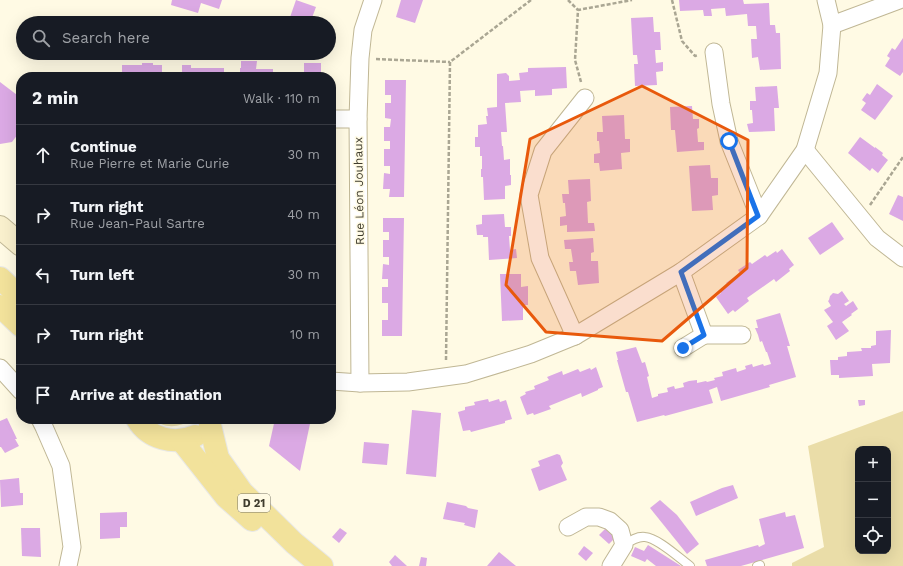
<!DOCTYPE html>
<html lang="en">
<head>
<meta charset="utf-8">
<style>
  :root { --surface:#171b24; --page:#242831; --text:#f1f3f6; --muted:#9ea1a6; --line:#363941 }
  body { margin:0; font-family:"Work Sans",sans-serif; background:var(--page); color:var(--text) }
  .controls { position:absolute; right:12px; bottom:12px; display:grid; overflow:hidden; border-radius:8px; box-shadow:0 4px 16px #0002 }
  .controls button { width:36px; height:36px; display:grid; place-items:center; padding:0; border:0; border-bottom:1px solid var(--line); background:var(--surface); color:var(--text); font:20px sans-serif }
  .stop { position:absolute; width:12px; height:12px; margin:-9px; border:3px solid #1a73e8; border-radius:50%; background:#fff }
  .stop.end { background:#1a73e8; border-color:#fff; box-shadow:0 1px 4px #0008 }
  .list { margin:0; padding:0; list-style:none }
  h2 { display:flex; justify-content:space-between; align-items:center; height:52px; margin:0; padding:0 16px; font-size:17px }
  h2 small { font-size:13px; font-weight:400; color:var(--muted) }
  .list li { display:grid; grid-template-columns:26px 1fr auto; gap:12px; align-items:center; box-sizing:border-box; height:60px; padding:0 16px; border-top:1px solid var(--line) }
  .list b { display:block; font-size:15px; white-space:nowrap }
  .list p { margin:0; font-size:13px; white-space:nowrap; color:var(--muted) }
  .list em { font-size:13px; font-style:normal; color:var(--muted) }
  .icon { flex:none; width:22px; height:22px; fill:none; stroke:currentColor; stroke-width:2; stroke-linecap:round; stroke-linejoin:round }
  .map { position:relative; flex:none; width:903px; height:566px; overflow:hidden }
  .search { position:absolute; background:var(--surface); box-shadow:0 4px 16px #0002; left:16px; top:16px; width:320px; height:44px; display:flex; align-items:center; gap:10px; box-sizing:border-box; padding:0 14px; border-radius:22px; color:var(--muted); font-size:15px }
  .panel { position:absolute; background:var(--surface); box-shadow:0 4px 16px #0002; left:16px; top:72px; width:320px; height:352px; border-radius:16px }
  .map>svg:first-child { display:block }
</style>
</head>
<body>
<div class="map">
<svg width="903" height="566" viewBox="0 0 903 566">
  <rect width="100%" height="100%" fill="#fffae4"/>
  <g fill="#eadda8" fill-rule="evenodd">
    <path d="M 903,411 L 903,566 L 792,566 L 792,563 L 824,547 L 808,446 ZM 858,449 L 888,449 L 888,551 L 858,551 Z"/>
    <path d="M 153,419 L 193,419 C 180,427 166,430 153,419 Z"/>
  </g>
  <g fill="#dba9e4">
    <polygon points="172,0 222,0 219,9 201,3 198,13 171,5"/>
    <polygon points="296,0 316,7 310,23 288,23"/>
    <polygon points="401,0 423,0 415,23 396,17"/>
    <polygon points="679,0 743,0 744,4 769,3 770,25 775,25 776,33 780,33 781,69 760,70 758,57 752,58 751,39 757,39 756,26 748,26 747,14 726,16 725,8 711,9 712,16 704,16 703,10 680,11"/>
    <polygon points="653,17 654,32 660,32 661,50 655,50 656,63 663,62 663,71 656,72 657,85 635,86 634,64 638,64 637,55 633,55 631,18"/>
    <polygon points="903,38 903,72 900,76 885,66 890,58 887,56 892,48 895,50"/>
    <polygon points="241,61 257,61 256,69 273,69 273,77 240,77 240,68 241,68"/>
    <polygon points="142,63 153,63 153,65 162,65 162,77 122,77 122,65 142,65"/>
    <rect x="304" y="63" width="17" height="14"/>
    <polygon points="182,65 191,65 191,68 224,68 224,77 182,77"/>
    <polygon points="566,67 567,88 552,89 552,95 535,96 535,90 520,91 521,102 505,103 507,132 501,132 502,146 503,146 504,160 510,159 510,175 511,175 511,185 505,186 505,199 484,200 483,177 481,177 481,169 482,169 482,156 480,156 480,147 475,147 475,137 478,137 478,125 487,124 486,116 488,116 487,108 497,107 497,74 506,73 509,76 509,81 520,80 519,73 528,72 528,68"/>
    <polygon points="385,80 406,80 404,197 389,197 390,189 383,189 384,173 390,174 390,166 384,166 384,149 390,149 390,141 384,141 384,127 390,127 391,119 385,118 385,103 391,103 391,95 385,95"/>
    <polygon points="0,82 21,98 21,130 12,142 0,144"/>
    <polygon points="877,84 893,96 875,120 861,110 866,103 862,100 867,93 870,95"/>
    <polygon points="777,86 779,108 774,108 775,131 749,132 747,124 753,123 752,110 750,110 750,101 756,101 755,87"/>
    <polygon points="692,106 693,119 699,119 699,128 697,129 698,142 704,142 704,150 677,152 675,130 671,130 670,107"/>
    <polygon points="624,115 625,139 630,139 630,152 621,153 622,169 600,171 599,163 594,163 594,154 600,153 599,141 597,141 597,132 603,132 602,116"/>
    <polygon points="860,137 875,148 875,147 883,153 882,155 888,160 878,173 872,168 870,171 848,153"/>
    <polygon points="710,165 711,178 718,178 718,195 712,196 713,210 692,211 689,166"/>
    <polygon points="590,179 591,201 587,202 588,223 594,223 595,231 567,232 567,225 560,226 560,217 566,216 565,203 563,203 562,194 569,194 568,180"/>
    <polygon points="898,195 903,197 903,221 889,214"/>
    <polygon points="504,214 505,227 511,227 511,236 509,236 510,250 516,249 517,258 489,260 488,237 483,237 483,235 477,235 476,225 482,224 482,215"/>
    <polygon points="383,218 404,218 402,336 382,336 382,320 388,320 388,303 382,303 382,287 388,287 388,279 382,279 383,264 389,265 389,257 383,257 383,240 389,240 389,232 383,232"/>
    <polygon points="832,222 844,239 820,255 808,238"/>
    <polygon points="593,238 594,252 591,253 591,261 598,261 599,283 578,285 576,271 570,271 569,262 573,262 571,249 565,249 564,240"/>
    <polygon points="782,249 794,265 789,269 790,271 776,282 774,279 747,298 749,301 735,312 733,310 728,314 716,297 721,293 720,291 728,285 726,283 740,273 738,270 750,262 752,264 765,255 767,257 776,251 777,253"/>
    <polygon points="500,274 521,274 521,287 528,286 528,305 523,305 523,320 502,321"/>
    <polygon points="842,291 849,301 844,304 846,306 853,301 858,309 851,314 852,315 842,322 849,331 836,340 827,326 833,322 824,310 831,306 828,301 829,300 830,296 833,293 838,294"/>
    <polygon points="780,313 790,346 787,346 796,377 769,385 770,387 721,401 717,387 709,390 713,403 665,416 664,415 637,422 628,392 626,392 617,360 618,360 616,352 636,347 642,363 645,362 649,376 647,377 652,398 658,396 658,394 668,392 667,388 674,386 675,389 684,387 683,383 689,381 697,380 697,383 706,381 707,382 715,380 714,378 723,376 722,372 736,368 737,372 746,369 745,366 752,364 753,367 763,364 764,366 771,364 767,352 766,352 762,341 760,342 758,335 755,328 758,328 756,320"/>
    <polygon points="891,330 890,363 872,364 873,376 839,378 839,375 831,375 830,360 838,360 838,357 847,356 847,352 862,351 861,348 871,348 871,346 876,345 876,331"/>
    <polygon points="596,367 603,387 598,389 598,390 582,397 581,393 549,406 551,409 534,415 533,413 527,415 520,397 526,394 525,392 535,389 534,386 549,380 547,377 562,371 563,375 578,369 580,372 590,368 591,370"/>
    <polygon points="488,399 489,402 499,399 500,402 506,400 512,419 505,421 505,423 471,432 470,430 463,431 458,412 465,410 465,407 475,405 474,402"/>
    <polygon points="858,400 865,400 865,405 859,406"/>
    <polygon points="412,410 441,413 436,477 406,474"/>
    <polygon points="7,418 17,439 15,439 19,446 5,453 1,447 0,447 0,421"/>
    <polygon points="275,419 311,419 300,471 269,446"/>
    <polygon points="364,442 389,444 387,465 362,463"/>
    <polygon points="557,454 560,455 563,463 561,466 567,480 539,491 531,469 540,466 538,461"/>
    <polygon points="19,478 20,493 23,493 23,505 1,507 0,480"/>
    <polygon points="733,485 738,498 696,516 690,502 722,488"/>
    <polygon points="660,500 677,515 699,544 687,554 650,508"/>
    <polygon points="447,502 466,506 468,508 478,510 475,528 464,525 465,523 443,519"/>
    <polygon points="127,512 127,527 120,527 120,538 100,539 100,513"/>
    <polygon points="785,512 786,517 795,515 804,548 741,566 707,566 705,560 758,545 759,547 765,544 759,519"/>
    <polygon points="21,528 40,528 41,557 22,556"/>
    <polygon points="340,528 347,533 339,543 332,537"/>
    <polygon points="606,528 617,536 609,544 599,535"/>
    <polygon points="648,545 681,566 656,566 647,559 645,562 631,556 635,547 644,551"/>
    <polygon points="584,546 593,553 586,561 578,554"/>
    <polygon points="499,552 516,566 487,566"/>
    <polygon points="395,555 407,566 392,566 389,562"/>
    <polygon points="421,557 427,558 426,566 419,566"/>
  </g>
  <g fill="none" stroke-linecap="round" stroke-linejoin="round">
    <g stroke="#c0b795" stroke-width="10">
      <g id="lane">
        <path d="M 624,545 C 630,541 637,536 645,537 C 658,538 679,558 690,566"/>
        <polyline points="757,566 760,565 760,566"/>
      </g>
    </g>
    <g stroke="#c0b795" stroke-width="19">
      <g id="street">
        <polyline points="832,25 899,0"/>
        <polyline points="714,52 721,104 729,141 759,216"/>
        <polyline points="331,119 358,119"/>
        <polyline points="805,150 877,238 903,258"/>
        <polyline points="681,272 704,335 683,348"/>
        <polyline points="704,335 742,335"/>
        <polyline points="575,336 540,258 529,195 543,151 585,98"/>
        <polyline points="0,368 21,391"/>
        <polyline points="331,381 360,383 408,382 466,374 531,354 575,336 681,272 759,216 805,150 828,73 832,25 826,0"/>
        <polyline points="360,383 358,119 360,58 363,30 373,0"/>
        <polyline points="40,419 44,427 61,466 72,547 68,566"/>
        <polyline points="568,527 586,517 599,517 610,521 620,530 624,545 611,566"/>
      </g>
    </g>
    <g stroke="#c0b795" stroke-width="24">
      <polyline id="secondary" points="0,227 21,245"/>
    </g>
    <g stroke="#e8e8e6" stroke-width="24">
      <g id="primary">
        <polyline points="0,278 21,298"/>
        <polyline points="0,306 21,326"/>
        <path d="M 137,419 C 149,439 174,445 195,436"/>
        <polyline points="210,425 218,458 242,492 294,543 322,566"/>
        <polyline points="181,440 226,497 252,520"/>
      </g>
    </g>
    <g stroke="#aaa693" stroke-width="2.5" stroke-dasharray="4 2" stroke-linecap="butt">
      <polyline points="568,0 578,10"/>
      <polyline points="672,0 682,41 695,56 698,55"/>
      <polyline points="376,59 450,62"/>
      <polyline points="581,82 575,60 578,10 632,0"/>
      <polyline points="870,205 903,157"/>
      <polyline points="446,360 450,62 531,0"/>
    </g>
    <use href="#lane" stroke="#fff" stroke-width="8"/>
    <use href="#street" stroke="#fff" stroke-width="17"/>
    <use href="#secondary" stroke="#f9f0cd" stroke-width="22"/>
    <use href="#primary" stroke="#f2e29b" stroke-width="22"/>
  </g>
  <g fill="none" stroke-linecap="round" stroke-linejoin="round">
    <polyline stroke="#1a73e8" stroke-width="5" points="683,348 704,335 681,272 758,216 729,141"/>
  </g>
  <path fill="#e8590c" fill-opacity="0.2" stroke="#e8590c" stroke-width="3" stroke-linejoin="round" d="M 642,86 L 748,140 L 747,268 L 662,341 L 546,332 L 506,285 L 530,139 Z"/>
  <g text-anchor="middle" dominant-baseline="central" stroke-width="3" stroke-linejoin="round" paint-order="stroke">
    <rect fill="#fffae4" stroke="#797565" stroke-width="1" x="238" y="494" width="32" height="18" rx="3"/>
    <g font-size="11" font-weight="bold" fill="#3f3c2e">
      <text x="254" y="503">D 21</text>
    </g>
    <g font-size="12" fill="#3f3c2e" stroke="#fffae4">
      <text transform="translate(359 191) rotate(-91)">Rue Léon Jouhaux</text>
    </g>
  </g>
</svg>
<div class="controls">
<button>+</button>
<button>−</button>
<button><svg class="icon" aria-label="locate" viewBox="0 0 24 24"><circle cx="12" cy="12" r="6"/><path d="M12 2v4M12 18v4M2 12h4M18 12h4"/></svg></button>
</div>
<div class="stop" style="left:729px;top:141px"></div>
<div class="stop end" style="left:683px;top:348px"></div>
<div class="search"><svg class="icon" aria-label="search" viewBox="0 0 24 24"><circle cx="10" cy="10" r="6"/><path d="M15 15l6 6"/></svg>Search here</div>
<section class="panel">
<h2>2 min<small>Walk · 110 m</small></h2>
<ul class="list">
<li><svg class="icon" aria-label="ahead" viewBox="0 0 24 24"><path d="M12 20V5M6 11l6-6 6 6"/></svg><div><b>Continue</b><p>Rue Pierre et Marie Curie</p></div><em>30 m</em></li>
<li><svg class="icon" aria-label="right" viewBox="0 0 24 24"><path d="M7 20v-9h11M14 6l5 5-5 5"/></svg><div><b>Turn right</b><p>Rue Jean-Paul Sartre</p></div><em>40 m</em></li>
<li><svg class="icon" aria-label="left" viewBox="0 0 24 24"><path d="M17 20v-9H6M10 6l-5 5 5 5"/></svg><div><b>Turn left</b></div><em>30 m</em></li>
<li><svg class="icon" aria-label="right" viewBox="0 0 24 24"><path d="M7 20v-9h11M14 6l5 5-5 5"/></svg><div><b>Turn right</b></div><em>10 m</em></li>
<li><svg class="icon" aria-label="arrive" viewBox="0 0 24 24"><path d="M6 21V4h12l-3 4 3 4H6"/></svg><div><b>Arrive at destination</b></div></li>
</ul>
</section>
</div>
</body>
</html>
